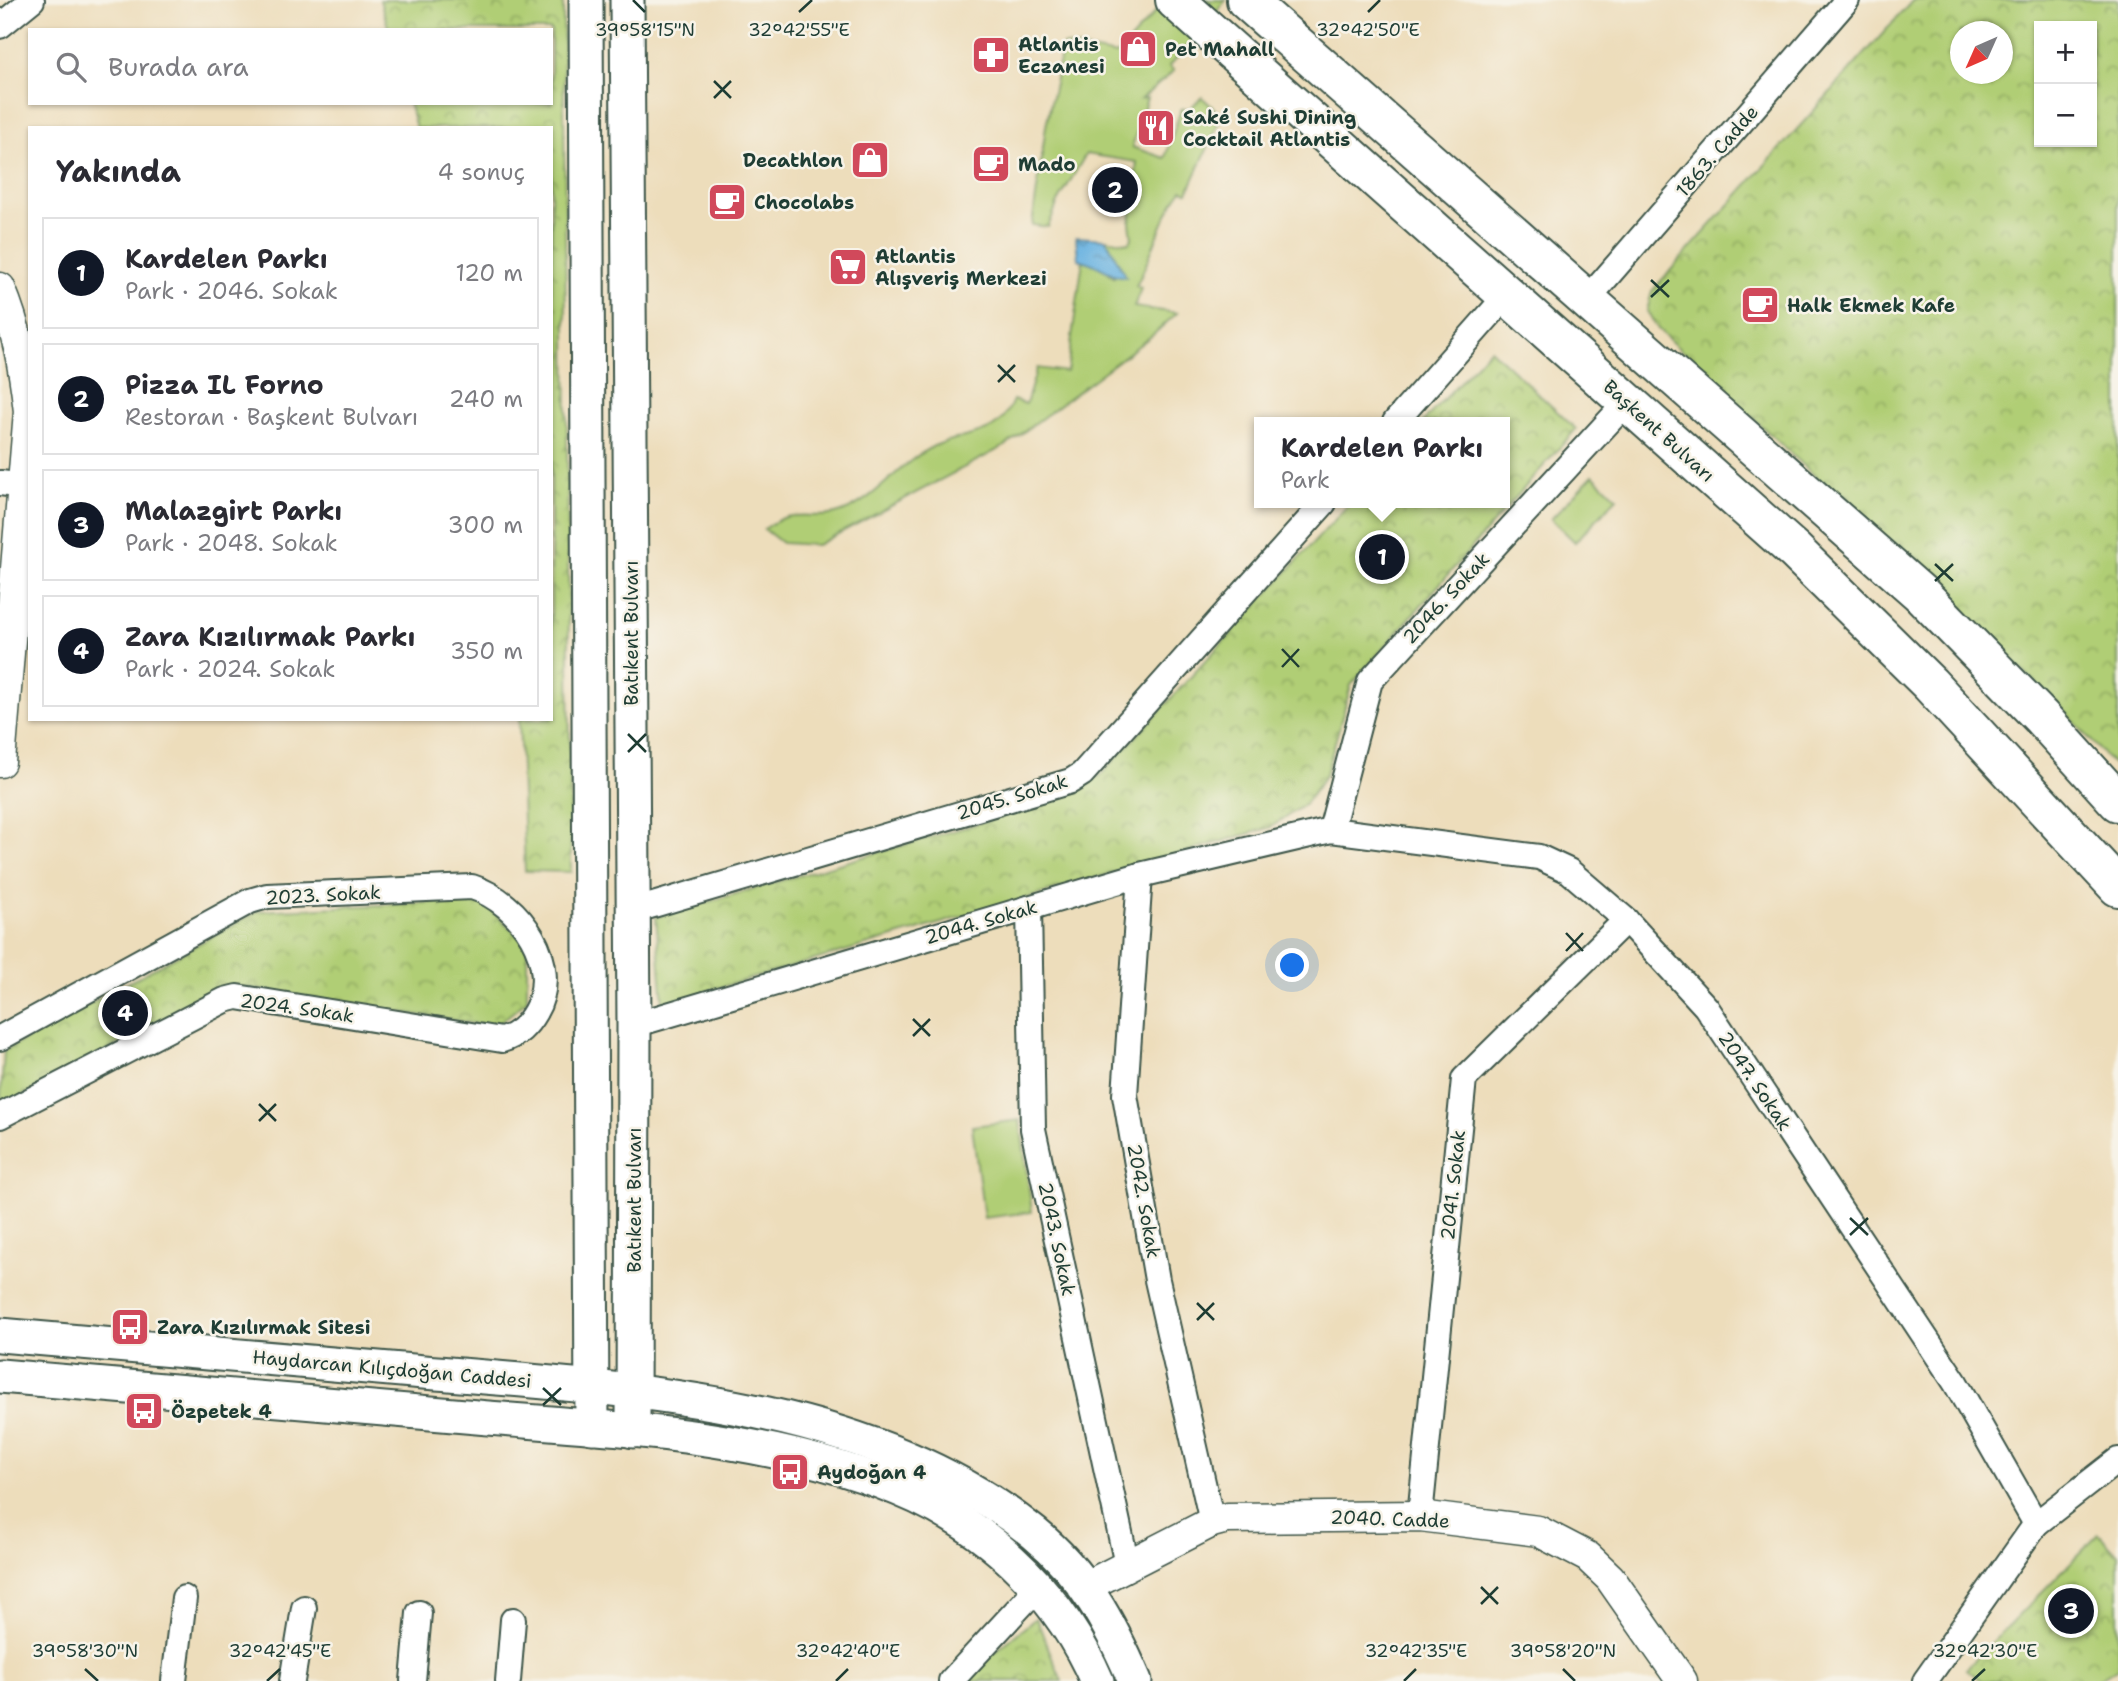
<!DOCTYPE html>
<html lang="tr">
<head>
<meta charset="utf-8">
<style>
  :root { --surface:#fff; --page:#f2f2f3; --text:#2b2b33; --muted:#7c7c81; --line:#e1e1e2; --accent:#111827 }
  body { margin:0; font-family:"Shantell Sans",sans-serif; background:var(--page); color:var(--text) }
  .controls { position:absolute; right:21px; top:21px; display:grid; overflow:hidden; border-radius:0px; box-shadow:0 2px 5px #0004 }
  .controls button { width:63px; height:63px; display:grid; place-items:center; padding:0; border:0; border-bottom:2px solid var(--line); background:var(--surface); color:var(--text); font:35px sans-serif }
  .compass { position:absolute; left:1950px; top:21px; width:63px; height:63px; border-radius:50%; background:var(--surface); box-shadow:0 2px 5px #0004; rotate:225deg }
  .you { position:absolute; left:1293px; top:966px; width:24px; height:24px; margin:-18px; border:5px solid #fff; border-radius:50%; background:#1a73e8; box-shadow:0 0 0 10px #1a73e833 }
  .badge { display:grid; place-items:center; width:46px; height:46px; border-radius:50%; background:var(--accent); color:#fff; font-size:23px; font-weight:700 }
  .pin { position:absolute; translate:-50% -50%; border:4px solid #fff; box-shadow:0 2px 7px #0006 }
  .popup { position:absolute; left:1254px; top:417px; width:256px; height:91px; box-sizing:border-box; display:grid; place-content:center; border-radius:0px; background:var(--surface); filter:drop-shadow(0 2px 5px #0005); font-size:23px; white-space:nowrap; color:var(--muted) }
  .popup b { font-size:26px; color:var(--text) }
  .popup::after { content:''; position:absolute; left:50%; top:100%; margin-left:-14px; border:14px solid transparent; border-top-color:var(--surface) }
  .list { margin:0; padding:0; list-style:none }
  h2 { display:flex; justify-content:space-between; align-items:center; height:91px; margin:0; padding:0 28px; font-size:30px }
  h2 small { font-size:23px; font-weight:400; color:var(--muted) }
  .list li { display:grid; grid-template-columns:46px 1fr auto; gap:21px; align-items:center; box-sizing:border-box; height:112px; margin:0 14px 14px; padding:0 14px; border:2px solid var(--line); border-radius:0px }
  .list b { display:block; font-size:26px; white-space:nowrap }
  .list p { margin:0; font-size:23px; white-space:nowrap; color:var(--muted) }
  .list em { font-size:23px; font-style:normal; color:var(--muted) }
  .icon { flex:none; width:38px; height:38px; fill:none; stroke:currentColor; stroke-width:2; stroke-linecap:round; stroke-linejoin:round }
  .map { position:relative; flex:none; width:2118px; height:1681px; overflow:hidden }
  .search { position:absolute; background:var(--surface); box-shadow:0 2px 5px #0004; left:28px; top:28px; width:525px; height:77px; display:flex; align-items:center; gap:18px; box-sizing:border-box; padding:0 24px; border-radius:0px; color:var(--muted); font-size:26px }
  .panel { position:absolute; background:var(--surface); box-shadow:0 2px 5px #0004; left:28px; top:126px; width:525px; height:595px; border-radius:0px }
  .map>svg:first-child { display:block }
</style>
</head>
<body>
<div class="map">
<svg width="2118" height="1681" viewBox="0 0 2118 1681">
  <defs>
    <pattern id="park-crowns" width="20" height="18" patternUnits="userSpaceOnUse" patternTransform="scale(1.75)"><rect width="20" height="18" fill="#b0ce75"/><path d="M2 6a3 3 0 1 1 6 0M12 15a3 3 0 1 1 6 0" fill="none" stroke="#8fa861"/></pattern>
    <pattern id="water-ripples" width="26" height="14" patternUnits="userSpaceOnUse" patternTransform="scale(1.75)"><rect width="26" height="14" fill="#69b2e1"/><path d="M2 4q2-2 4 0t4 0M15 11q2-2 4 0t4 0" fill="none" stroke="#5692b7"/></pattern>
  </defs>
  <rect width="100%" height="100%" fill="#f7f3e8"/>
  <filter id="ink" filterUnits="userSpaceOnUse"><feTurbulence type="fractalNoise" baseFrequency=".0143" numOctaves="2"/><feDisplacementMap in="SourceGraphic" scale="14" xChannelSelector="R" yChannelSelector="G"/><feConvolveMatrix kernelMatrix="1 2 1 2 8 2 1 2 1" color-interpolation-filters="sRGB"/></filter>
  <filter id="wash" filterUnits="userSpaceOnUse"><feTurbulence type="fractalNoise" baseFrequency=".00686" numOctaves="4" result="noise"/><feDisplacementMap in="SourceGraphic" scale="28" xChannelSelector="R" yChannelSelector="G"/><feGaussianBlur stdDeviation="1.57" result="paint"/><feColorMatrix in="noise" values="0 0 0 0 0 0 0 0 0 0 0 0 0 0 0 0 0 1.4 0 .05"/><feComposite in="paint" operator="in"/></filter>
  <g filter="url(#wash)">
    <rect width="100%" height="100%" fill="#edddbb"/>
    <g fill="#b0ce75" stroke="#688654" stroke-width="2">
      <path d="M 1166,0 L 1225,0 L 1213,20 L 1169,66 L 1174,71 L 1141,99 L 1147,98 L 1132,147 L 1165,158 L 1181,109 L 1190,108 L 1202,97 L 1222,116 L 1188,192 L 1182,190 C 1160,219 1153,254 1136,286 L 1141,288 L 1134,307 L 1177,313 L 1154,334 L 1005,446 L 817,545 L 782,543 L 764,529 C 770,526 776,520 783,518 C 800,512 823,520 842,512 C 877,499 899,463 934,446 C 965,432 999,440 1013,400 L 1026,404 L 1037,368 L 1067,372 L 1083,260 L 1097,263 L 1114,277 L 1121,268 L 1106,239 L 1129,243 L 1132,238 L 1130,223 L 1137,162 L 1086,154 L 1058,202 L 1048,227 L 1032,225 L 1046,126 L 1063,45 L 1117,55 Z"/>
      <polygon points="1593,475 1617,498 1575,542 1551,519"/>
      <polygon points="1020,1120 1032,1212 984,1218 972,1126"/>
    </g>
    <g fill="url(#park-crowns)" stroke="#688654" stroke-width="2" fill-rule="evenodd">
      <polygon points="380,0 563,0 571,872 525,871 519,719 551,719 551,128 416,128 409,103 551,103 551,30 389,30"/>
      <path d="M 1913,0 L 2118,0 L 2118,770 L 2058,704 L 1658,329 L 1647,311 L 1652,291 ZM 2039,26 L 2092,26 L 2092,142 L 2039,142 ZM 1960,32 L 2002,32 L 2002,74 L 1960,74 Z"/>
      <polygon points="1490,349 1576,429 1351,685 1326,774 1305,804 1271,827 663,1004 656,917 987,821 1100,776 1350,503 1504,503 1504,422 1423,422"/>
      <polygon points="482,900 527,945 527,1000 495,1027 230,985 0,1108 4,1051 258,911"/>
      <polygon points="2099,1534 2118,1555 2118,1667 2096,1681 1983,1681 1966,1669"/>
      <polygon points="1036,1618 1062,1681 964,1681 970,1673"/>
    </g>
    <path fill="url(#water-ripples)" stroke="#44788a" stroke-width="2" d="M 1076,237 L 1106,239 L 1126,277 C 1109,276 1098,263 1078,259 Z"/>
    <polygon fill="#edddbb" points="1237,0 1255,32 1237,60 1211,83 1189,61 1219,29"/>
  </g>
  <g filter="url(#ink)">
    <g fill="none" stroke-linecap="round" stroke-linejoin="round">
      <g stroke="#3e5548" stroke-width="28">
        <g id="minor">
          <polyline points="0,26 32,0"/>
          <polyline points="1586,301 1847,0"/>
          <polyline points="1395,422 1508,294"/>
          <polyline points="0,483 25,486"/>
          <polyline points="1331,830 1370,681 1626,403"/>
          <polyline points="1140,875 1125,1095 1157,1280 1212,1522"/>
          <polyline points="1029,908 1033,1129 1127,1565"/>
          <polyline points="633,911 1071,781 1082,774 1324,503"/>
          <polyline points="634,1025 1140,875 1331,830 1539,857 1569,871 1626,920 1706,1007 1955,1382 2036,1524"/>
          <path d="M 0,1038 L 250,901 L 267,896 L 472,887 C 520,902 563,964 535,1012 C 527,1026 518,1035 502,1040 L 237,997 L 225,1000 L 0,1116"/>
          <polyline points="1420,1516 1464,1079 1626,920"/>
          <polyline points="174,1681 184,1598"/>
          <polyline points="292,1681 304,1608"/>
          <polyline points="413,1681 419,1613"/>
          <polyline points="508,1681 513,1620"/>
          <polyline points="951,1681 1039,1586"/>
          <polyline points="1925,1681 2036,1524 2118,1460"/>
        </g>
      </g>
      <g stroke="#3e5548" stroke-width="33">
        <g id="tertiary">
          <path d="M 0,288 C 17,328 24,368 29,411 L 0,762"/>
          <polyline points="1087,1586 1212,1522 1227,1518 1420,1516 1538,1531 1588,1557 1610,1578 1682,1681"/>
        </g>
      </g>
      <g stroke="#3e5548" stroke-width="37">
        <g id="secondary">
          <polyline points="586,0 592,1427"/>
          <polyline points="627,0 634,1025 633,1431"/>
          <path d="M 0,1335 C 137,1347 275,1359 413,1371 C 619,1389 866,1397 1034,1533 C 1084,1574 1110,1623 1135,1681"/>
          <path d="M 0,1376 C 159,1390 318,1403 477,1417 C 625,1430 780,1434 917,1497 C 998,1535 1062,1600 1097,1681"/>
        </g>
      </g>
      <g stroke="#3e5548" stroke-width="42">
        <g id="primary">
          <polyline points="1175,0 1795,551 1930,684 2118,887"/>
          <polyline points="1246,0 1920,593 2041,717 2118,802"/>
        </g>
      </g>
      <use href="#minor" stroke="#fff" stroke-width="24"/>
      <use href="#tertiary" stroke="#fff" stroke-width="30"/>
      <use href="#secondary" stroke="#fff" stroke-width="33"/>
      <use href="#primary" stroke="#fff" stroke-width="38"/>
    </g>
  </g>
  <path fill="none" stroke="#1f3d34" stroke-width="2.5" d="M 633,0 L 645,12M 799,12 L 812,0M 1368,12 L 1380,0M 714,81 L 731,98M 714,98 L 731,81M 1651,280 L 1669,297M 1651,297 L 1669,280M 998,365 L 1015,382M 998,382 L 1015,365M 1935,564 L 1953,581M 1935,581 L 1953,564M 1282,649 L 1299,667M 1282,667 L 1299,649M 628,734 L 646,752M 628,752 L 646,734M 1566,933 L 1583,951M 1566,951 L 1583,933M 913,1019 L 930,1036M 913,1036 L 930,1019M 259,1104 L 276,1121M 259,1121 L 276,1104M 1850,1218 L 1868,1235M 1850,1235 L 1868,1218M 1197,1303 L 1214,1320M 1197,1320 L 1214,1303M 543,1388 L 561,1405M 543,1405 L 561,1388M 1481,1587 L 1498,1604M 1481,1604 L 1498,1587M 85,1669 L 98,1681M 1563,1669 L 1575,1681M 267,1681 L 280,1669M 836,1681 L 848,1669M 1404,1681 L 1416,1669M 1972,1681 L 1985,1669"/>
  <defs>
    <g id="shop-square" transform="scale(2.0125)"><rect x="-9" y="-9" width="18" height="18" rx="4" fill="#d1495b" stroke="#f7f3e8"/><path d="M-5-2.5h2.3a2.7 3.5 0 0 1 5.4 0H5L5.5 6h-11ZM-1.5-2.5h3a1.5 2.3 0 0 0-3 0Z" fill="#fff"/></g>
    <g id="pharmacy-square" transform="scale(2.0125)"><rect x="-9" y="-9" width="18" height="18" rx="4" fill="#d1495b" stroke="#f7f3e8"/><path d="M-2-6h4v4h4v4h-4v4h-4v-4h-4v-4h4Z" fill="#fff"/></g>
    <g id="restaurant-square" transform="scale(2.0125)"><rect x="-9" y="-9" width="18" height="18" rx="4" fill="#d1495b" stroke="#f7f3e8"/><path d="M-5-6h1v4h1v-4h1v4h1v-4h1v5L-1.5 .5V6h-2V.5L-5-1ZM5-6V6H3V1.5H1.5Q1.5-4 5-6Z" fill="#fff"/></g>
    <g id="cafe-square" transform="scale(2.0125)"><rect x="-9" y="-9" width="18" height="18" rx="4" fill="#d1495b" stroke="#f7f3e8"/><path d="M-5.5-4.5H6V0H3Q3 3.5 0 3.5H-2.5Q-5.5 3.5-5.5 0ZM3-3.2v2h1.7v-2ZM-6 4.5H4V6H-6Z" fill="#fff"/></g>
    <g id="supermarket-square" transform="scale(2.0125)"><rect x="-9" y="-9" width="18" height="18" rx="4" fill="#d1495b" stroke="#f7f3e8"/><path d="M-6-5.5h2.5l.6 2H6L4.5 2H-2.5L-4.4-4H-6ZM-1.5 3.2a1.3 1.3 0 1 0 .1 0ZM3 3.2a1.3 1.3 0 1 0 .1 0Z" fill="#fff"/></g>
    <g id="bus-square" transform="scale(2.0125)"><rect x="-9" y="-9" width="18" height="18" rx="4" fill="#d1495b" stroke="#f7f3e8"/><path d="M-5-6H5V4H4V6H2V4H-2V6H-4V4H-5ZM-3.5-4V0h7V-4ZM-3.5 1.2v1.5H-2V1.2ZM2 1.2v1.5H3.5V1.2Z" fill="#fff"/></g>
  </defs>
  <g fill-rule="evenodd">
    <use href="#shop-square" x="1138" y="49"/>
    <use href="#pharmacy-square" x="991" y="55"/>
    <use href="#restaurant-square" x="1156" y="128"/>
    <use href="#shop-square" x="870" y="160"/>
    <use href="#cafe-square" x="991" y="164"/>
    <use href="#cafe-square" x="727" y="202"/>
    <use href="#supermarket-square" x="848" y="267"/>
    <use href="#cafe-square" x="1760" y="305"/>
    <use href="#bus-square" x="130" y="1327"/>
    <use href="#bus-square" x="144" y="1411"/>
    <use href="#bus-square" x="790" y="1472"/>
  </g>
  <g text-anchor="middle" dominant-baseline="central" stroke-width="5" stroke-linejoin="round" paint-order="stroke">
    <g font-size="19" font-weight="bold" fill="#1f3d34" stroke="#f7f3e8" text-anchor="start">
      <text x="1018" y="44">Atlantis<tspan x="1018" dy="22">Eczanesi</tspan></text>
      <text x="1165" y="49">Pet Mahall</text>
      <text x="1183" y="117">Saké Sushi Dining<tspan x="1183" dy="22">Cocktail Atlantis</tspan></text>
      <text x="843" y="160" text-anchor="end">Decathlon</text>
      <text x="1018" y="164">Mado</text>
      <text x="754" y="202">Chocolabs</text>
      <text x="875" y="256">Atlantis<tspan x="875" dy="22">Alışveriş Merkezi</tspan></text>
      <text x="1787" y="305">Halk Ekmek Kafe</text>
      <text x="157" y="1327">Zara Kızılırmak Sitesi</text>
      <text x="171" y="1411">Özpetek 4</text>
      <text x="817" y="1472">Aydoğan 4</text>
    </g>
    <g font-size="19" fill="#1f3d34" stroke="#f7f3e8">
      <text transform="translate(1717 151) rotate(-49)">1863. Cadde</text>
      <text transform="translate(1659 431) rotate(42)">Başkent Bulvarı</text>
      <text transform="translate(1446 598) rotate(-47)">2046. Sokak</text>
      <text transform="translate(631 633) rotate(-90)">Batıkent Bulvarı</text>
      <text transform="translate(1012 797) rotate(-17)">2045. Sokak</text>
      <text transform="translate(323 895) rotate(-3)">2023. Sokak</text>
      <text transform="translate(981 922) rotate(-16)">2044. Sokak</text>
      <text transform="translate(297 1008) rotate(8)">2024. Sokak</text>
      <text transform="translate(1755 1081) rotate(56)">2047. Sokak</text>
      <text transform="translate(1453 1185) rotate(-84)">2041. Sokak</text>
      <text transform="translate(634 1200) rotate(-90)">Batıkent Bulvarı</text>
      <text transform="translate(1144 1201) rotate(80)">2042. Sokak</text>
      <text transform="translate(1057 1239) rotate(78)">2043. Sokak</text>
      <text transform="translate(392 1369) rotate(5)">Haydarcan Kılıçdoğan Caddesi</text>
      <text transform="translate(1390 1519) rotate(2)">2040. Cadde</text>
    </g>
  </g>
  <g font-size="18" text-anchor="middle" fill="#1f3d34" stroke="#f7f3e8" stroke-width="5" stroke-linejoin="round" paint-order="stroke">
    <text x="645" y="36">39°58'15"N</text>
    <text x="799" y="36">32°42'55"E</text>
    <text x="1368" y="36">32°42'50"E</text>
    <text x="280" y="1657">32°42'45"E</text>
    <text x="1416" y="1657">32°42'35"E</text>
    <text x="1985" y="1657">32°42'30"E</text>
    <text x="85" y="1657">39°58'30"N</text>
    <text x="848" y="1657">32°42'40"E</text>
    <text x="1563" y="1657">39°58'20"N</text>
  </g>
</svg>
<div class="controls">
<button>+</button>
<button>−</button>
</div>
<svg class="compass" viewBox="-18 -18 36 36"><path d="M0-13l5 13h-10z" fill="#e53935"/><path d="M0 13l5-13h-10z" fill="#7c7c81"/></svg>
<div class="you"></div>
<div class="pin badge" style="left:1382px;top:557px">1</div>
<div class="popup"><b>Kardelen Parkı</b>Park</div>
<div class="pin badge" style="left:1115px;top:190px">2</div>
<div class="pin badge" style="left:2071px;top:1611px">3</div>
<div class="pin badge" style="left:125px;top:1013px">4</div>
<div class="search"><svg class="icon" aria-label="search" viewBox="0 0 24 24"><circle cx="10" cy="10" r="6"/><path d="M15 15l6 6"/></svg>Burada ara</div>
<section class="panel">
<h2>Yakında<small>4 sonuç</small></h2>
<ul class="list">
<li><span class="badge">1</span><div><b>Kardelen Parkı</b><p>Park · 2046. Sokak</p></div><em>120 m</em></li>
<li><span class="badge">2</span><div><b>Pizza IL Forno</b><p>Restoran · Başkent Bulvarı</p></div><em>240 m</em></li>
<li><span class="badge">3</span><div><b>Malazgirt Parkı</b><p>Park · 2048. Sokak</p></div><em>300 m</em></li>
<li><span class="badge">4</span><div><b>Zara Kızılırmak Parkı</b><p>Park · 2024. Sokak</p></div><em>350 m</em></li>
</ul>
</section>
</div>
</body>
</html>
